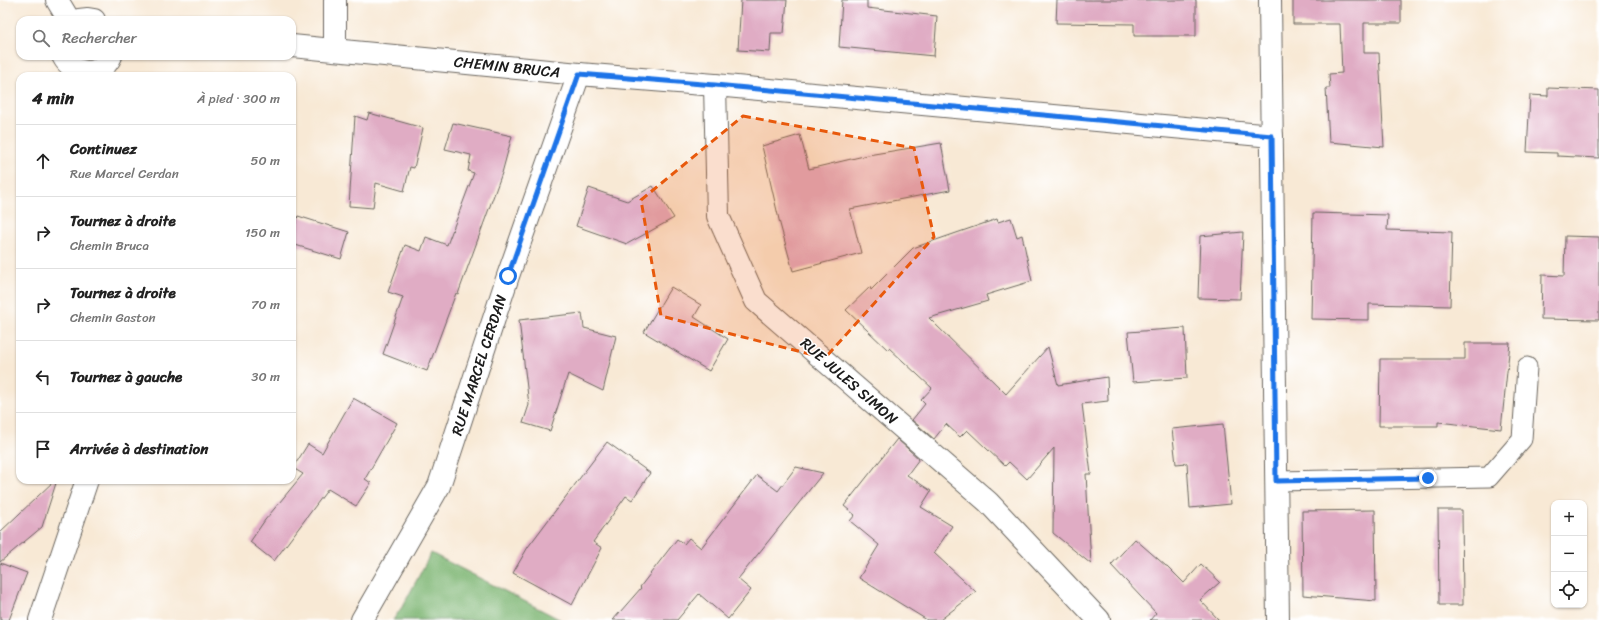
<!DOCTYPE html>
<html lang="fr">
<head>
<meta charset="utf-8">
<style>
  :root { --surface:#fff; --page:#f2f2f2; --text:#222; --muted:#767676; --line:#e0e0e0 }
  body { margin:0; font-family:Sriracha,sans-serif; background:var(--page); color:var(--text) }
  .controls { position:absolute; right:12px; bottom:12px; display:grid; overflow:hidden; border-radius:8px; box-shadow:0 1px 3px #0004 }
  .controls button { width:36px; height:36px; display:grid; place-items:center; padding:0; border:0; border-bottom:1px solid var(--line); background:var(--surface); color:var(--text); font:20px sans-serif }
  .stop { position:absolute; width:12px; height:12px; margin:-9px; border:3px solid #1a73e8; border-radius:50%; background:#fff }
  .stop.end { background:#1a73e8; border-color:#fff; box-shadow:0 1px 4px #0008 }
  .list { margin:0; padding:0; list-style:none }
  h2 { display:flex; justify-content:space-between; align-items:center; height:52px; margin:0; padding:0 16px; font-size:17px }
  h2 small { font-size:13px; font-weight:400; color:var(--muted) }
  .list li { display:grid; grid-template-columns:26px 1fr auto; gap:12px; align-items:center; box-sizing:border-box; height:72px; padding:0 16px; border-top:1px solid var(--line) }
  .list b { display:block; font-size:15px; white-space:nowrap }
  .list p { margin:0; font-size:13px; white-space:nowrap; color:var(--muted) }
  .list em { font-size:13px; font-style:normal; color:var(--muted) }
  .icon { flex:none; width:22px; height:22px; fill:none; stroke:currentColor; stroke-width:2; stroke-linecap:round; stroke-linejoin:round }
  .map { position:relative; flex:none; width:1599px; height:620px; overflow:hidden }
  .search { position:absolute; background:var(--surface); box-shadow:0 1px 3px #0004; left:16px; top:16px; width:280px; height:44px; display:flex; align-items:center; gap:10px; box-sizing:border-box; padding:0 14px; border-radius:12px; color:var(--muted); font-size:15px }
  .panel { position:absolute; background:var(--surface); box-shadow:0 1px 3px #0004; left:16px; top:72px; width:280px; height:412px; border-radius:12px }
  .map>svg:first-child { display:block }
</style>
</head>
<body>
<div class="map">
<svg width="1599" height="620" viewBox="0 0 1599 620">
  <rect width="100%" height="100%" fill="#fff"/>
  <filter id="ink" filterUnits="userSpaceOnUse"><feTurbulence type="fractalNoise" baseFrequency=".025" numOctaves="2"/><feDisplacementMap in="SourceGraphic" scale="8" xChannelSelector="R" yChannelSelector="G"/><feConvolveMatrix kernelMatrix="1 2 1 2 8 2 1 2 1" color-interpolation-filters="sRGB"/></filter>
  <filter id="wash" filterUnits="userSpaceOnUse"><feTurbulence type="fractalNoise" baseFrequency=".012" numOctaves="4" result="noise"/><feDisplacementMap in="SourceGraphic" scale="16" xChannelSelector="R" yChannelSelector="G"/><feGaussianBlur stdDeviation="0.9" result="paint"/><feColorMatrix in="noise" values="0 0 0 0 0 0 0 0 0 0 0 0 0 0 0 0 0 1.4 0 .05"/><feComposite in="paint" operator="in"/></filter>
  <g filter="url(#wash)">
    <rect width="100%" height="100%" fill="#f8e9d5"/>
    <polygon fill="#7eb673" stroke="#4d6948" points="431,553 561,620 393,620 404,604"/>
    <g id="blocks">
      <g fill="#e0acc4">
        <polygon points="741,0 787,0 784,33 771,33 770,52 738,50"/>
        <polygon points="842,0 867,0 867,8 937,16 934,56 839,47"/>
        <polygon points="1057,0 1196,0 1196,36 1134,36 1134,24 1056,23"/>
        <polygon points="1293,0 1401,0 1401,23 1364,23 1364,53 1379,53 1384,147 1329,142 1326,88 1330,88 1329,74 1342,73 1340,24 1293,24"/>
        <polygon points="1548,88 1599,90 1599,158 1557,156 1557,153 1527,152 1530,95 1548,96"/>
        <polygon points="369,113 423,128 414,168 410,167 404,191 376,183 373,208 349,206 355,116 367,120"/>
        <polygon points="453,123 512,136 502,173 458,294 456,293 427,371 383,354 403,297 388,292 405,245 421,251 426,237 447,245 474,173 468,171 471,155 445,149"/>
        <polygon points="800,135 809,169 868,155 941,143 950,190 850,209 861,253 793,271 780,224 762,146"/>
        <polygon points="653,186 674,218 627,244 576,226 589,188 627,201"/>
        <polygon points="1313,213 1388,215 1387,230 1452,232 1450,306 1369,304 1369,320 1311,319"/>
        <polygon points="298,216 349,232 341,259 292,244 292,235"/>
        <polygon points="1011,218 1017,237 1022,235 1032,281 986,295 988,301 929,318 1006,394 1048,347 1058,385 1107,377 1108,401 1082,404 1091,474 1086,474 1091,564 1053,533 1054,448 1027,479 1009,462 1005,466 967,430 960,437 946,424 934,439 912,420 925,404 921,400 932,388 889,348 888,350 846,310 870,287 871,290 913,248 997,219 998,222"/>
        <polygon points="1243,232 1240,299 1198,298 1200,236"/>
        <polygon points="1565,236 1599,237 1599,320 1541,319 1542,275 1564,276"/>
        <polygon points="671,287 701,305 694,317 728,339 709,371 644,332"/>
        <polygon points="582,313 584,328 616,336 603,391 568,374 550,431 523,423 529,405 519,320"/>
        <polygon points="1185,328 1187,378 1133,382 1128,332"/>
        <polygon points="1465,343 1510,343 1501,429 1438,422 1438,426 1379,426 1380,359 1465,359"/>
        <polygon points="353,398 397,423 365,479 371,483 356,506 328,489 274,561 250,542 265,520 303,474 293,468 308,444 322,453"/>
        <polygon points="1223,424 1231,504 1190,508 1187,463 1176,464 1172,429"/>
        <polygon points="897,439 919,459 907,475 931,491 921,507 952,526 934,553 976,592 940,620 927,620 859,578 879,545 850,521 855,515 844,506"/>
        <polygon points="607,442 650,473 632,500 626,496 593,542 602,548 572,605 513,573 528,547"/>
        <polygon points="796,467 823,473 738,579 751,590 728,619 699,594 677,620 613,620 641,588 640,587 677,539 684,544 689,538 701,548 757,475 778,491"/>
        <polygon points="55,480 57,480 42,527 0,562 0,532"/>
        <polygon points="1375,510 1376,601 1303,595 1302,511"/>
        <polygon points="1438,510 1462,510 1463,605 1439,605"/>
        <polygon points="1135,539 1166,566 1167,566 1184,583 1201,564 1220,582 1200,600 1219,620 1150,620 1156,613 1111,565"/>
        <polygon points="0,563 27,573 9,620 0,620"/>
      </g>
    </g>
  </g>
  <g filter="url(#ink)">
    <use href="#blocks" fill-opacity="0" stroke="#69645d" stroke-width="1"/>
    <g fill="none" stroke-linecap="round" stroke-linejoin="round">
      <g stroke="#69645d" stroke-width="21">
        <polyline id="lane" points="1276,481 1489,477 1522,439 1527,367"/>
      </g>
      <g stroke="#69645d" stroke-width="24">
        <g id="street">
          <polyline points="57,0 69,20"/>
          <polyline points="79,20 88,19 94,20"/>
          <polyline points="292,46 579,74 715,85 1272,136"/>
          <polyline points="335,50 335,0"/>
          <path d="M 63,56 C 73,76 101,78 111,56"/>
          <polyline points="715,85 718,216 756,301 988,502 1099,620"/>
          <polyline points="40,620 87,480"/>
          <polyline points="362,620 439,486 508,276 579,74"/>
        </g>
      </g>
      <g stroke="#69645d" stroke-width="24">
        <polyline id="secondary" points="1270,0 1278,620"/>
      </g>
      <use href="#lane" stroke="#fff" stroke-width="19"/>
      <use href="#street" stroke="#fff" stroke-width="22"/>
      <use href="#secondary" stroke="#fff" stroke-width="22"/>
    </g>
  </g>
  <g fill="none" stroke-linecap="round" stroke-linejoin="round" filter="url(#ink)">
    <polyline stroke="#1a73e8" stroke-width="5" points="508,276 579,74 715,85 1272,136 1276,481 1428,478"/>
  </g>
  <path fill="#e8590c" fill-opacity="0.2" stroke="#e8590c" stroke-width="3" stroke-dasharray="8 5" stroke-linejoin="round" d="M 743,116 L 914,148 L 934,237 L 825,358 L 661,316 L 641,200 Z"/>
  <g text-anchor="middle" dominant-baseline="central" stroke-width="3" stroke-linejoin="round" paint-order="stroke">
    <g font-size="15" fill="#1c1c1c" stroke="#fff">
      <text transform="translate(507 67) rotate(6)">CHEMIN BRUCA</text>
      <text transform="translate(479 365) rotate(-72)">RUE MARCEL CERDAN</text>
      <text transform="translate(849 381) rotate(41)">RUE JULES SIMON</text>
    </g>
  </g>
</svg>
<div class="controls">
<button>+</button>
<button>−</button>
<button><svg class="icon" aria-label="locate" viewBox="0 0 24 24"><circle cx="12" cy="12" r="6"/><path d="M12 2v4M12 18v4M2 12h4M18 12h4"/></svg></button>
</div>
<div class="stop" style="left:508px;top:276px"></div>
<div class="stop end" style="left:1428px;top:478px"></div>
<div class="search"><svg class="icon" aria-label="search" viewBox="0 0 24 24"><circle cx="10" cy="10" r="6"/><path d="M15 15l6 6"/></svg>Rechercher</div>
<section class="panel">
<h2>4 min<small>À pied · 300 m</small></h2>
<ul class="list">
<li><svg class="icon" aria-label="ahead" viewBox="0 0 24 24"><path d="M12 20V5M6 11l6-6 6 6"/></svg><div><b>Continuez</b><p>Rue Marcel Cerdan</p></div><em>50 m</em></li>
<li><svg class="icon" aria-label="right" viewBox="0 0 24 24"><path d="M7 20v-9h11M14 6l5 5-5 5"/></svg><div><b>Tournez à droite</b><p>Chemin Bruca</p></div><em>150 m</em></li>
<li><svg class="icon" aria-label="right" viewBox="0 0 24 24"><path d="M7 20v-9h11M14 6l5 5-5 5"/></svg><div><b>Tournez à droite</b><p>Chemin Gaston</p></div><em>70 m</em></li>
<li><svg class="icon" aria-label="left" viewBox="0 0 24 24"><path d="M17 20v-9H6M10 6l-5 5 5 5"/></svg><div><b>Tournez à gauche</b></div><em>30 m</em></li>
<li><svg class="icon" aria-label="arrive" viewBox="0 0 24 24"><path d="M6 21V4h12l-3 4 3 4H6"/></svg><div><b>Arrivée à destination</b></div></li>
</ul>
</section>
</div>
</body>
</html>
